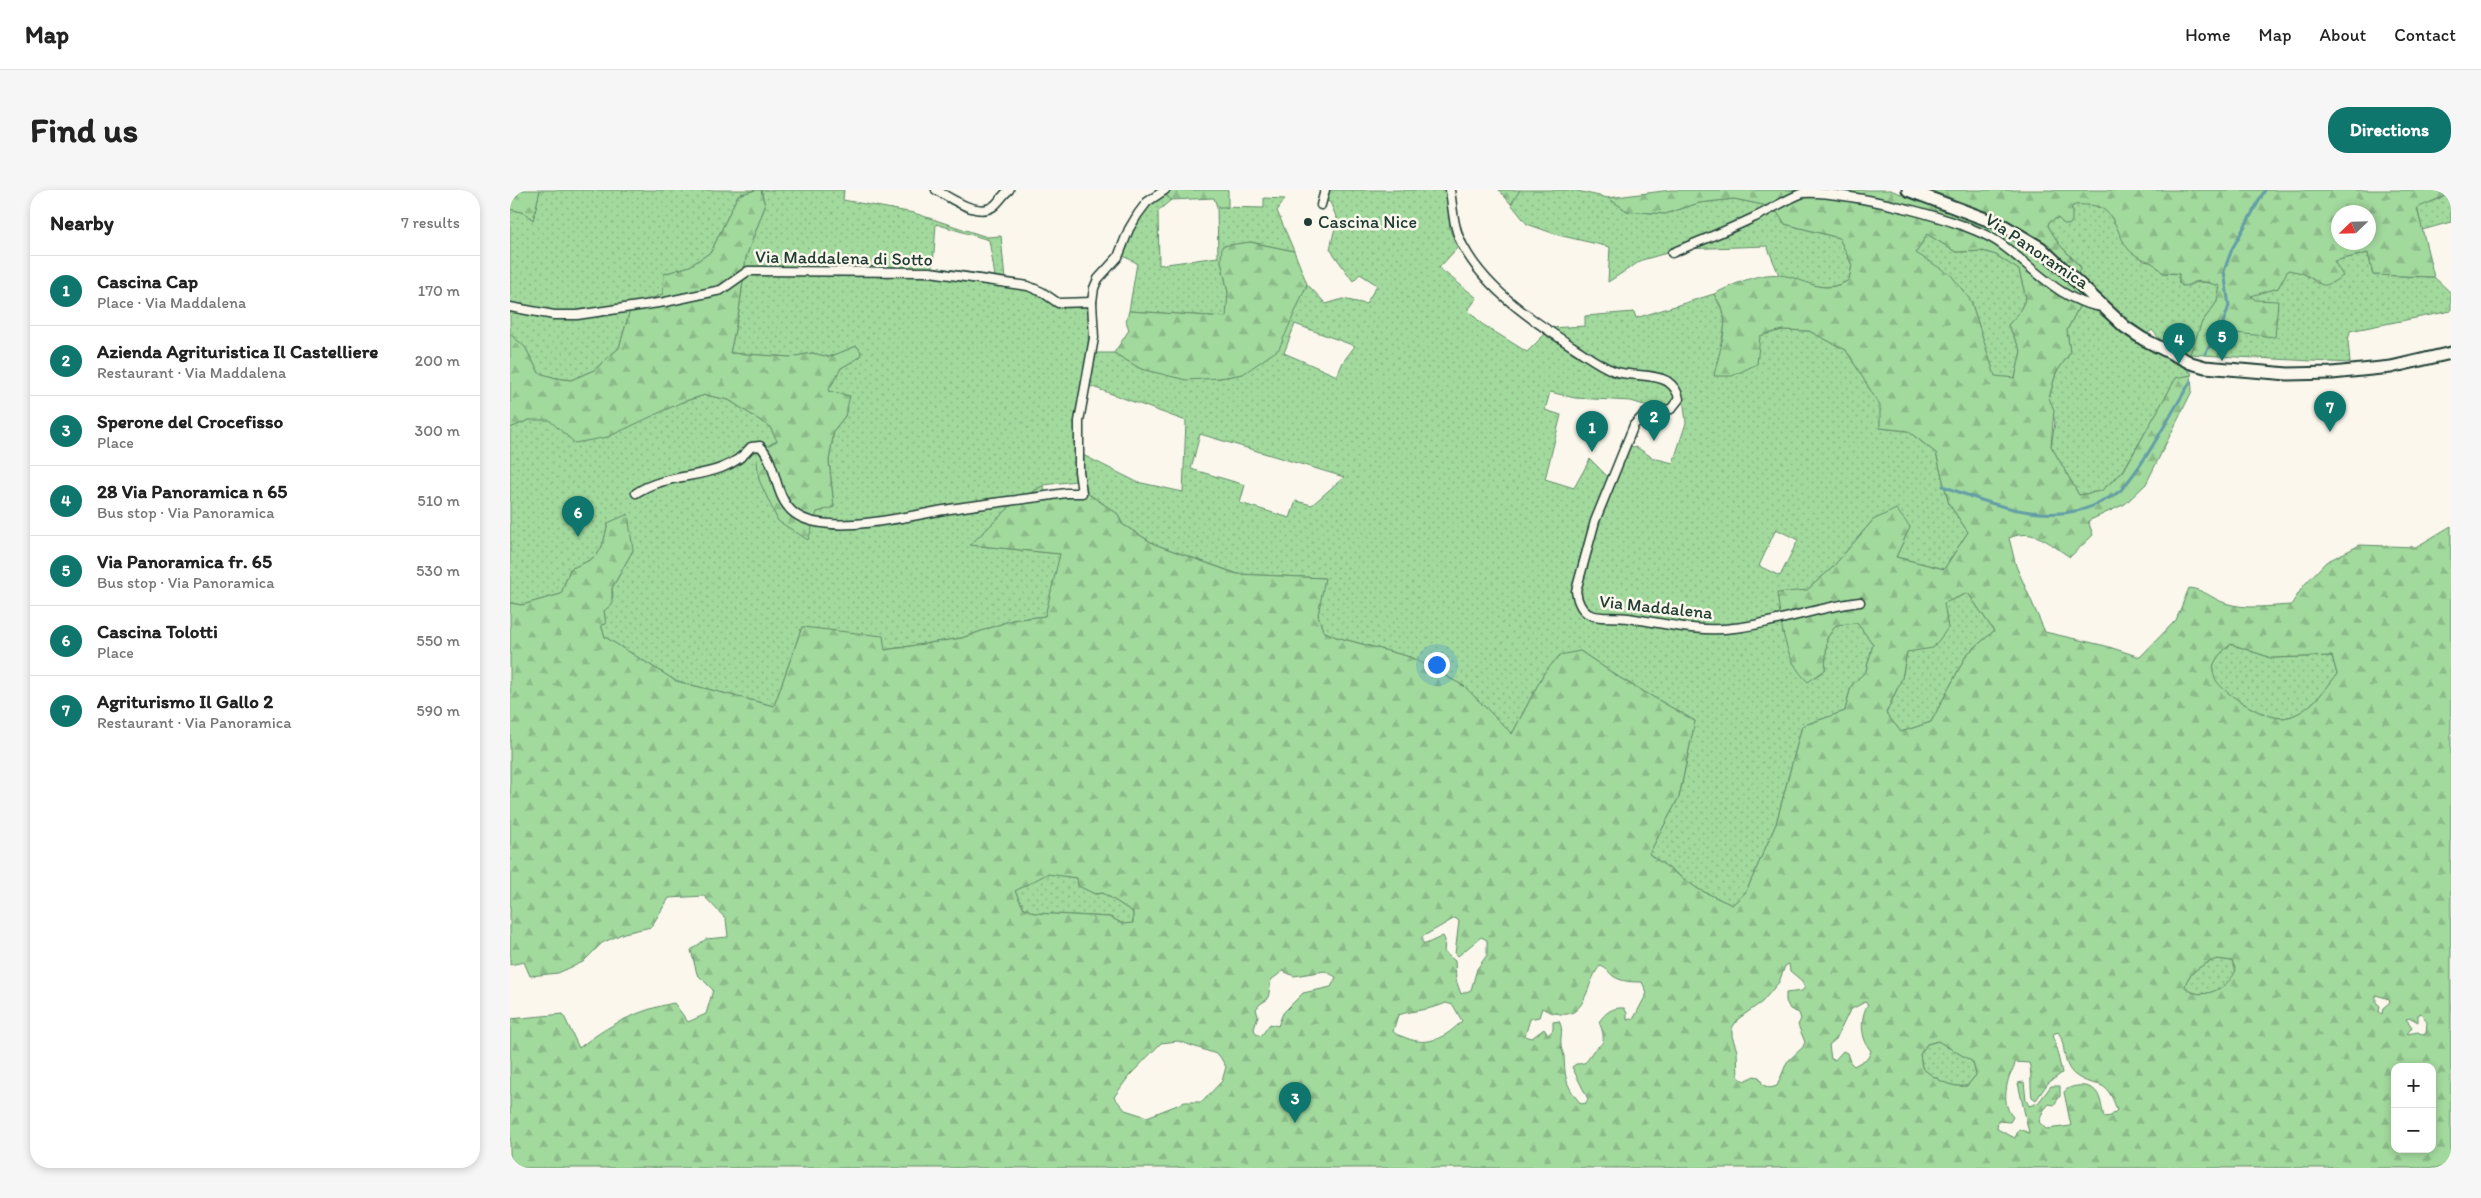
<!DOCTYPE html>
<html lang="en">
<head>
<meta charset="utf-8">
<style>
  :root { --surface:#fff; --page:#f6f6f6; --text:#222; --muted:#767676; --line:#e0e0e0; --accent:#0f766e }
  body { margin:0; font-family:Itim,sans-serif; background:var(--page); color:var(--text) }
  .controls { position:absolute; right:15px; bottom:15px; display:grid; overflow:hidden; border-radius:10px; box-shadow:0 2px 8px #0003 }
  .controls button { width:45px; height:45px; display:grid; place-items:center; padding:0; border:0; border-bottom:1px solid var(--line); background:var(--surface); color:var(--text); font:25px sans-serif }
  .compass { position:absolute; left:1821px; top:15px; width:45px; height:45px; border-radius:50%; background:var(--surface); box-shadow:0 2px 8px #0003; rotate:247deg }
  .you { position:absolute; left:926px; top:474px; width:18px; height:18px; margin:-12px; border:4px solid #fff; border-radius:50%; background:#1a73e8; box-shadow:0 0 0 8px #1a73e833 }
  .badge { display:grid; place-items:center; width:32px; height:32px; border-radius:50%; background:var(--accent); color:#fff; font-size:16px; font-weight:700 }
  .pin { position:absolute; translate:-50% -41px; filter:drop-shadow(0 1px 2px #0008) }
  .pin::after { content:''; position:absolute; top:26px; width:18px; height:15px; background:inherit; clip-path:polygon(0 0,100% 0,50% 100%) }
  .list { margin:0; padding:0; list-style:none }
  h2 { display:flex; justify-content:space-between; align-items:center; height:65px; margin:0; padding:0 20px; font-size:21px }
  h2 small { font-size:16px; font-weight:400; color:var(--muted) }
  .list li { display:grid; grid-template-columns:32px 1fr auto; gap:15px; align-items:center; box-sizing:border-box; height:70px; padding:0 20px; border-top:1px solid var(--line) }
  .list b { display:block; font-size:19px; white-space:nowrap }
  .list p { margin:0; font-size:16px; white-space:nowrap; color:var(--muted) }
  .list em { font-size:16px; font-style:normal; color:var(--muted) }
  .map { position:relative; flex:none; width:1941px; height:978px; overflow:hidden; border-radius:20px }
  header { display:flex; align-items:center; gap:30px; box-sizing:border-box; height:70px; padding:0 25px; background:var(--surface); border-bottom:1px solid var(--line) }
  header strong { font-size:24px }
  nav { display:flex; gap:28px; margin-inline-start:auto; font-size:18px }
  .intro { display:flex; align-items:center; justify-content:space-between; box-sizing:border-box; height:120px; padding:0 30px }
  h1 { margin:0; font-size:35px }
  .button { padding:12px 22px; border-radius:20px; background:var(--accent); color:#fff; font-size:18px; font-weight:700 }
  main { display:flex; gap:30px; padding:0 30px }
  aside { flex:1; background:var(--surface); border-radius:20px; box-shadow:0 2px 8px #0003 }
  .map>svg:first-child { display:block }
</style>
</head>
<body>
<header>
<strong>Map</strong>
<nav><a>Home</a><a>Map</a><a>About</a><a>Contact</a></nav>
</header>
<div class="intro"><h1>Find us</h1><a class="button">Directions</a></div>
<main>
<aside>
<h2>Nearby<small>7 results</small></h2>
<ul class="list">
<li><span class="badge">1</span><div><b>Cascina Cap</b><p>Place · Via Maddalena</p></div><em>170 m</em></li>
<li><span class="badge">2</span><div><b>Azienda Agrituristica Il Castelliere</b><p>Restaurant · Via Maddalena</p></div><em>200 m</em></li>
<li><span class="badge">3</span><div><b>Sperone del Crocefisso</b><p>Place</p></div><em>300 m</em></li>
<li><span class="badge">4</span><div><b>28 Via Panoramica n 65</b><p>Bus stop · Via Panoramica</p></div><em>510 m</em></li>
<li><span class="badge">5</span><div><b>Via Panoramica fr. 65</b><p>Bus stop · Via Panoramica</p></div><em>530 m</em></li>
<li><span class="badge">6</span><div><b>Cascina Tolotti</b><p>Place</p></div><em>550 m</em></li>
<li><span class="badge">7</span><div><b>Agriturismo Il Gallo 2</b><p>Restaurant · Via Panoramica</p></div><em>590 m</em></li>
</ul>
</aside>
<div class="map">
<svg width="1941" height="978" viewBox="0 0 1941 978">
  <defs>
    <pattern id="green-dots" width="8" height="8" patternUnits="userSpaceOnUse" patternTransform="scale(1.25)"><rect width="8" height="8" fill="#a2d99d"/><path d="M2 2h.1M6 6h.1" fill="none" stroke="#8bbb88" stroke-width="1.8" stroke-linecap="round"/></pattern>
    <pattern id="forest-firs" width="22" height="20" patternUnits="userSpaceOnUse" patternTransform="scale(1.25)"><rect width="22" height="20" fill="#a2d99d"/><path d="M5 1l3.5 6h-7zM16 11l3.5 6h-7z" fill="#8bbb88"/></pattern>
  </defs>
  <rect width="100%" height="100%" fill="#fbf7ec"/>
  <filter id="ink" filterUnits="userSpaceOnUse"><feTurbulence type="fractalNoise" baseFrequency=".02" numOctaves="2"/><feDisplacementMap in="SourceGraphic" scale="10" xChannelSelector="R" yChannelSelector="G"/><feConvolveMatrix kernelMatrix="1 2 1 2 8 2 1 2 1" color-interpolation-filters="sRGB"/></filter>
  <g filter="url(#ink)">
    <g fill="url(#green-dots)" stroke="#608b68" fill-rule="evenodd">
      <polygon points="30,0 246,0 228,5 201,62 180,76 154,84 153,104 121,117 109,158 84,180 61,190 46,188 29,183 15,157 0,144 0,19 15,23 23,30"/>
      <path d="M 251,0 L 334,0 L 333,10 L 404,23 L 477,47 L 491,46 L 495,90 L 418,78 L 383,77 L 243,81 L 421,87 L 523,101 L 551,117 L 579,117 L 578,163 L 565,235 L 566,291 L 534,295 L 504,313 L 461,355 L 551,364 L 535,426 L 502,430 L 452,448 L 374,460 L 292,437 L 264,516 L 166,491 L 95,447 L 91,435 L 96,434 L 94,421 L 103,407 L 102,398 L 123,360 L 98,333 C 91,365 91,366 60,379 L 51,404 L 12,415 L 0,413 L 0,238 L 19,230 L 172,212 L 195,205 L 219,210 L 260,237 L 307,322 L 324,317 L 319,271 L 324,240 L 335,226 L 339,206 L 318,201 L 331,178 L 350,167 L 351,162 L 347,156 L 319,167 L 302,163 L 281,167 L 220,163 L 229,121 L 236,67 L 255,16 ZM 426,34 L 479,50 L 485,86 L 423,77 Z"/>
      <path d="M 817,0 L 937,0 L 940,40 L 948,57 L 929,78 L 967,108 L 958,120 L 972,134 L 1017,162 L 1036,143 L 1101,186 L 1145,192 L 1162,199 L 1165,208 L 1160,215 L 1147,219 L 1121,211 L 1065,208 L 1040,202 L 1035,220 L 1051,225 L 1035,289 L 1064,298 L 1080,269 L 1100,289 C 1083,325 1070,359 1063,398 L 1069,405 L 1085,344 L 1120,256 L 1128,258 L 1143,268 L 1163,273 L 1176,233 L 1173,207 L 1166,196 L 1149,184 L 1112,180 L 1099,176 L 1039,138 L 1075,136 L 1075,126 L 1124,122 L 1126,128 L 1204,104 C 1215,125 1218,132 1210,155 L 1272,140 L 1299,141 L 1336,160 L 1371,216 L 1370,238 L 1398,241 L 1426,263 L 1439,314 L 1458,342 L 1434,379 L 1386,367 L 1400,337 L 1363,330 L 1322,378 L 1297,400 L 1315,480 L 1317,448 L 1326,435 L 1347,433 L 1363,454 L 1356,481 L 1341,497 L 1335,521 L 1292,536 L 1266,634 L 1236,702 L 1222,715 L 1188,699 L 1139,664 L 1169,607 L 1185,531 L 1110,488 L 1070,461 L 1034,483 L 1002,544 L 954,496 L 900,467 L 826,447 L 813,441 L 808,425 L 814,388 L 728,384 L 644,354 L 612,334 L 608,324 L 577,303 L 573,293 L 571,264 L 627,292 L 673,302 L 676,231 L 580,196 L 586,163 L 604,163 L 631,179 L 676,189 L 710,188 L 733,184 L 786,119 L 797,94 L 816,114 L 833,109 L 856,114 L 867,95 L 850,84 L 843,91 L 820,59 L 827,29 L 820,12 L 815,11 ZM 785,134 L 845,156 L 833,172 L 827,186 L 774,163 ZM 690,244 L 834,287 L 802,315 L 786,311 L 780,328 L 730,313 L 735,295 L 681,279 ZM 1266,339 L 1288,350 L 1270,386 L 1249,376 Z"/>
      <path d="M 1010,0 L 1063,0 L 1098,8 L 1117,21 L 1155,24 L 1189,13 L 1224,9 L 1264,17 L 1275,34 L 1329,48 L 1342,75 L 1339,90 C 1316,104 1293,93 1269,85 L 1257,56 L 1171,59 L 1132,70 L 1098,92 L 1100,57 L 1048,45 L 1017,34 L 1001,14 Z"/>
      <path d="M 656,5 L 661,10 L 648,21 L 649,75 L 708,67 L 707,17 L 754,18 L 754,8 L 775,9 L 767,21 L 784,61 L 740,52 L 711,71 L 718,102 L 717,127 L 619,121 L 627,73 L 611,65 C 621,39 631,18 656,5 Z"/>
      <polygon points="1937,5 1941,6 1941,32 1912,40 1907,17"/>
      <path d="M 1566,14 L 1584,15 L 1596,20 L 1609,38 L 1613,50 L 1634,71 L 1644,73 L 1654,83 L 1669,84 L 1669,93 L 1678,96 C 1689,89 1699,93 1710,96 L 1707,112 L 1692,132 L 1680,164 L 1658,158 L 1642,140 L 1637,144 L 1611,125 L 1567,84 L 1571,77 L 1549,54 L 1538,36 L 1539,31 L 1548,28 L 1554,34 L 1562,15 Z"/>
      <polygon points="1417,44 1446,62 1473,61 1486,65 1509,80 1516,108 1508,124 1498,135 1511,161 1505,188 1485,187 1461,111 1406,63"/>
      <polygon points="1858,63 1863,85 1924,87 1941,103 1941,121 1840,141 1838,151 1840,173 1708,166 1712,153 1725,143 1745,110 1741,105 1768,98 1778,79 1795,84 1808,94 1824,71"/>
      <polygon points="1570,115 1587,122 1626,151 1679,178 1678,181 1682,183 1681,185 1666,189 1613,281 1591,301 1569,305 1541,256 1545,232 1539,208 1546,183 1560,163 1557,140"/>
      <polygon points="1458,403 1484,441 1457,464 1421,532 1391,542 1376,524 1392,488 1397,462 1434,413"/>
      <path d="M 1721,454 L 1761,468 L 1822,466 L 1827,484 C 1815,501 1794,528 1771,528 C 1756,527 1740,518 1728,510 C 1701,492 1691,478 1721,454 Z"/>
      <polygon points="537,683 567,688 585,704 593,703 623,722 623,734 613,734 600,727 524,723 513,717 505,701"/>
      <path d="M 1707,769 L 1722,771 L 1726,781 C 1719,798 1690,813 1675,797 C 1677,782 1695,773 1707,769 Z"/>
      <path d="M 1428,851 L 1463,872 L 1466,885 L 1457,896 C 1439,898 1426,889 1412,878 L 1410,864 L 1417,854 Z"/>
    </g>
    <g fill="url(#forest-firs)" stroke="#608b68" fill-rule="evenodd">
      <polygon points="0,0 30,0 23,30 15,23 0,19"/>
      <polygon points="246,0 251,0 255,16 236,67 229,121 220,163 281,167 302,163 319,167 347,156 351,162 350,167 331,178 318,201 340,206 335,226 324,240 319,271 324,317 307,322 298,350 268,331 249,290 246,262 267,251 260,237 219,210 195,205 172,212 98,247 65,253 39,230 19,230 0,238 0,144 15,157 29,183 46,188 61,190 84,180 109,158 121,117 153,104 154,84 180,76 201,62 228,5"/>
      <polygon points="652,0 718,0 718,17 707,17 704,8 661,10"/>
      <polygon points="989,0 1010,0 1001,14"/>
      <path d="M 1161,0 L 1380,0 L 1488,39 L 1529,63 L 1574,107 L 1557,140 L 1560,163 L 1546,183 L 1539,208 L 1544,220 L 1541,256 L 1569,305 L 1591,301 L 1613,282 L 1666,188 L 1681,185 L 1682,201 L 1636,294 L 1615,314 L 1578,331 L 1583,345 L 1560,367 C 1539,354 1525,337 1499,348 L 1506,376 L 1535,442 L 1596,456 L 1630,467 L 1666,430 L 1679,398 C 1695,400 1701,408 1715,413 C 1736,420 1760,416 1781,415 L 1794,395 L 1816,372 L 1850,355 L 1906,357 L 1941,336 L 1941,978 L 0,978 L 0,829 L 53,824 L 69,858 C 98,835 128,820 164,813 L 178,832 L 196,824 L 203,800 L 187,784 L 181,760 L 196,749 L 218,747 L 216,729 L 194,706 L 159,708 L 141,737 L 114,743 L 92,753 L 73,772 L 48,783 L 20,786 L 14,772 L 0,775 L 0,413 L 12,415 L 51,404 L 60,379 C 91,366 91,365 98,333 L 118,324 L 123,360 L 102,398 L 102,414 L 94,421 L 96,434 L 91,435 L 95,447 L 166,491 L 264,516 L 292,437 L 373,446 L 375,460 L 452,448 L 502,430 L 535,426 L 550,364 L 460,355 L 504,313 L 534,295 L 536,311 L 577,303 L 608,324 L 612,334 L 644,354 L 727,384 L 815,388 L 808,425 L 813,441 L 826,447 L 900,467 L 954,496 L 1002,544 L 1034,483 L 1050,465 L 1070,461 L 1110,488 L 1185,531 L 1169,607 L 1139,664 L 1188,699 L 1222,715 L 1236,702 L 1266,634 L 1292,536 L 1335,521 L 1341,496 L 1356,481 L 1363,454 L 1347,433 L 1326,435 L 1317,448 L 1315,480 L 1298,492 C 1273,468 1272,436 1267,403 L 1297,400 L 1322,378 L 1363,330 L 1386,319 L 1400,337 L 1386,367 L 1434,379 L 1458,342 L 1439,314 L 1426,263 L 1398,241 L 1370,238 L 1370,216 L 1336,160 L 1299,141 L 1272,140 L 1250,146 L 1247,174 L 1222,186 L 1204,186 C 1207,169 1219,137 1213,121 C 1211,115 1207,110 1204,104 C 1222,95 1249,82 1270,85 C 1297,88 1311,107 1339,90 L 1342,75 L 1329,48 L 1275,34 L 1263,17 L 1224,9 L 1189,13 L 1155,24 L 1117,21 L 1098,8 ZM 1417,44 L 1446,62 L 1473,61 L 1486,65 L 1509,80 L 1516,108 L 1508,124 L 1498,135 L 1511,161 L 1505,188 L 1485,186 L 1461,111 L 1441,85 L 1406,63 ZM 1458,403 L 1484,441 L 1457,464 L 1421,532 L 1391,542 L 1376,523 L 1392,488 L 1397,462 L 1423,458 L 1438,438 L 1434,413 ZM 1721,454 L 1761,468 L 1822,466 L 1827,484 C 1815,501 1794,528 1771,528 C 1756,527 1740,518 1728,510 C 1702,492 1691,478 1721,454 ZM 537,684 L 567,688 L 568,696 L 585,704 L 593,703 L 623,722 L 623,733 L 613,734 L 600,727 L 524,723 L 513,717 L 505,701 ZM 945,728 L 949,731 L 945,764 L 948,766 L 971,747 L 977,750 L 977,765 L 967,779 L 961,800 L 951,804 L 946,790 L 945,771 L 934,762 L 935,750 L 933,746 L 916,754 L 912,752 L 912,747 ZM 1707,769 L 1722,771 L 1726,780 C 1719,798 1690,813 1675,797 C 1677,782 1695,773 1707,769 ZM 1279,774 L 1280,781 L 1292,791 L 1295,797 L 1292,801 L 1276,803 L 1276,811 L 1280,819 L 1289,823 L 1291,829 L 1288,835 L 1295,852 L 1293,857 L 1277,872 L 1267,896 L 1260,898 L 1253,895 L 1249,887 L 1244,886 L 1234,891 L 1228,887 L 1227,861 L 1222,846 L 1222,838 L 1228,829 L 1252,812 L 1269,792 L 1275,776 ZM 1090,776 C 1097,778 1098,782 1103,786 C 1112,792 1122,792 1132,792 L 1137,803 L 1124,828 L 1117,830 L 1117,823 L 1114,818 C 1102,817 1095,823 1089,832 C 1091,837 1094,844 1093,849 C 1093,856 1087,856 1083,861 C 1077,869 1079,874 1066,874 L 1062,877 L 1078,909 L 1076,913 L 1071,914 C 1056,896 1055,889 1054,866 C 1053,862 1051,859 1051,855 C 1050,844 1054,841 1049,831 L 1043,832 L 1043,840 L 1038,845 L 1034,839 L 1022,848 L 1015,846 L 1020,829 L 1029,827 L 1032,818 C 1038,822 1044,823 1051,824 C 1077,828 1077,789 1090,776 ZM 773,781 L 784,786 L 815,781 L 826,787 L 821,797 L 793,803 L 773,823 L 768,836 L 760,834 L 751,846 L 746,844 L 744,839 L 748,826 L 746,819 L 750,814 L 758,809 L 761,790 ZM 1866,805 L 1879,809 L 1880,812 L 1873,818 L 1872,824 L 1869,822 L 1870,816 L 1866,812 ZM 1355,812 L 1358,814 C 1350,827 1350,848 1361,861 L 1358,868 L 1344,876 L 1340,872 L 1337,863 L 1333,861 L 1325,870 L 1321,869 L 1319,855 L 1326,849 L 1340,820 ZM 936,813 L 943,815 L 952,831 C 936,847 919,857 896,848 C 890,845 887,846 883,841 L 888,825 C 905,820 920,820 936,813 ZM 1911,823 L 1917,832 L 1916,843 L 1913,845 L 1908,842 L 1897,844 L 1902,837 L 1896,829 L 1901,828 L 1908,832 L 1908,824 ZM 1548,842 C 1557,855 1551,874 1565,885 C 1587,901 1595,884 1607,920 L 1601,926 L 1594,927 C 1592,920 1591,908 1587,903 C 1581,893 1560,894 1554,902 L 1561,936 L 1536,939 L 1529,932 L 1533,921 L 1539,914 L 1544,915 L 1550,906 L 1550,896 L 1541,896 L 1528,913 L 1519,916 L 1516,910 L 1514,892 L 1508,893 L 1519,943 L 1509,939 L 1505,948 L 1487,939 L 1488,931 L 1500,932 L 1503,927 C 1493,916 1495,901 1499,887 C 1501,881 1505,878 1505,872 L 1519,873 C 1522,881 1520,896 1522,907 L 1526,910 L 1538,893 L 1552,883 L 1543,844 ZM 668,851 L 709,865 L 716,877 L 712,891 L 692,912 L 675,912 L 637,927 L 615,920 L 604,907 L 619,886 L 651,853 ZM 1428,851 L 1463,872 L 1466,885 L 1457,896 C 1439,898 1426,889 1412,878 L 1410,864 L 1417,854 ZM 1885,877 L 1922,877 L 1922,959 L 1885,959 Z"/>
      <path d="M 1419,0 L 1941,0 L 1941,6 L 1937,5 L 1907,18 L 1924,87 L 1863,85 L 1858,63 L 1824,71 L 1833,86 C 1808,102 1815,94 1794,84 C 1789,82 1783,81 1778,80 L 1768,98 L 1741,106 L 1745,110 L 1768,111 L 1765,147 L 1725,143 L 1712,153 L 1708,166 L 1680,164 L 1692,132 L 1707,112 L 1710,96 C 1702,94 1692,90 1684,92 C 1679,94 1678,96 1672,96 L 1669,93 L 1669,84 C 1664,82 1660,84 1654,83 C 1649,81 1647,75 1642,73 C 1634,69 1626,67 1619,60 C 1605,43 1606,16 1578,15 C 1572,15 1567,14 1562,16 L 1562,31 L 1559,35 L 1554,34 L 1548,28 L 1539,32 L 1538,36 L 1549,54 L 1571,78 L 1567,84 L 1536,53 L 1494,28 ZM 1828,22 L 1858,22 L 1858,52 L 1828,52 Z"/>
      <polygon points="740,52 784,61 797,94 769,159 733,184 710,188 676,190 631,179 604,163 619,140 616,131 619,121 716,127 718,102 711,71 712,56"/>
    </g>
    <g fill="none" stroke-linecap="round" stroke-linejoin="round">
      <g stroke="#649ea6" stroke-width="3">
        <polyline points="1695,164 1713,133 1719,116 1714,81 1722,59 1755,0"/>
        <path d="M 1433,296 C 1482,315 1545,339 1595,310 C 1600,307 1607,304 1611,300 C 1638,269 1659,226 1681,191"/>
      </g>
      <g stroke="#1f3d34" stroke-width="11">
        <g id="street">
          <path d="M 426,0 C 441,8 469,29 485,15 C 490,10 494,4 499,0"/>
          <path d="M 940,0 C 943,19 943,38 953,56 C 977,101 1026,133 1068,160 C 1080,168 1091,176 1104,181 C 1120,187 1142,183 1157,191 C 1164,196 1168,201 1169,209 L 1161,219 L 1135,224 L 1124,235 L 1085,331 L 1066,401 C 1071,435 1093,425 1118,428 C 1153,433 1189,443 1224,438 C 1267,433 1308,417 1350,412"/>
          <polyline points="811,15 815,0"/>
          <path d="M 1162,63 C 1190,51 1218,40 1245,27 C 1261,20 1276,9 1293,3 C 1333,0 1457,29 1491,54 C 1523,77 1551,112 1592,117"/>
          <polyline points="0,117 44,125 67,125 155,112 211,100 238,81 420,82 518,96 532,102 548,113 582,112"/>
          <path d="M 126,303 C 162,279 212,293 241,257 L 250,256 C 268,274 263,306 284,323 C 316,348 402,325 440,319 C 479,313 518,309 556,303 L 572,303 L 569,281 L 569,231 L 584,148 L 582,112 L 584,98 L 588,89 L 608,67 L 619,39 L 628,24 L 637,12 L 655,0"/>
        </g>
      </g>
      <g stroke="#1f3d34" stroke-width="15">
        <polyline id="secondary" points="1398,0 1494,36 1531,58 1615,137 1633,149 1681,173 1695,177 1778,184 1822,183 1881,177 1941,163"/>
      </g>
      <use href="#street" stroke="#fbf7ec" stroke-width="8"/>
      <use href="#secondary" stroke="#fbf7ec" stroke-width="11"/>
    </g>
  </g>
  <circle fill="#1f3d34" stroke="#fbf7ec" stroke-width="2" cx="798" cy="32" r="5"/>
  <g text-anchor="middle" dominant-baseline="central" stroke-width="5" stroke-linejoin="round" paint-order="stroke">
    <g font-size="18" fill="#1f3d34" stroke="#fbf7ec" text-anchor="start">
      <text x="808" y="32">Cascina Nice</text>
    </g>
    <g font-size="18" fill="#1f3d34" stroke="#fbf7ec">
      <text transform="translate(1527 61) rotate(34)">Via Panoramica</text>
      <text transform="translate(334 68) rotate(1)">Via Maddalena di Sotto</text>
      <text transform="translate(1146 417) rotate(6)">Via Maddalena</text>
    </g>
  </g>
</svg>
<div class="controls">
<button>+</button>
<button>−</button>
</div>
<svg class="compass" viewBox="-18 -18 36 36"><path d="M0-13l5 13h-10z" fill="#e53935"/><path d="M0 13l5-13h-10z" fill="#767676"/></svg>
<div class="you"></div>
<div class="pin badge" style="left:1082px;top:262px">1</div>
<div class="pin badge" style="left:1144px;top:251px">2</div>
<div class="pin badge" style="left:785px;top:933px">3</div>
<div class="pin badge" style="left:1669px;top:174px">4</div>
<div class="pin badge" style="left:1712px;top:171px">5</div>
<div class="pin badge" style="left:68px;top:347px">6</div>
<div class="pin badge" style="left:1820px;top:242px">7</div>
</div>
</main>
</body>
</html>
